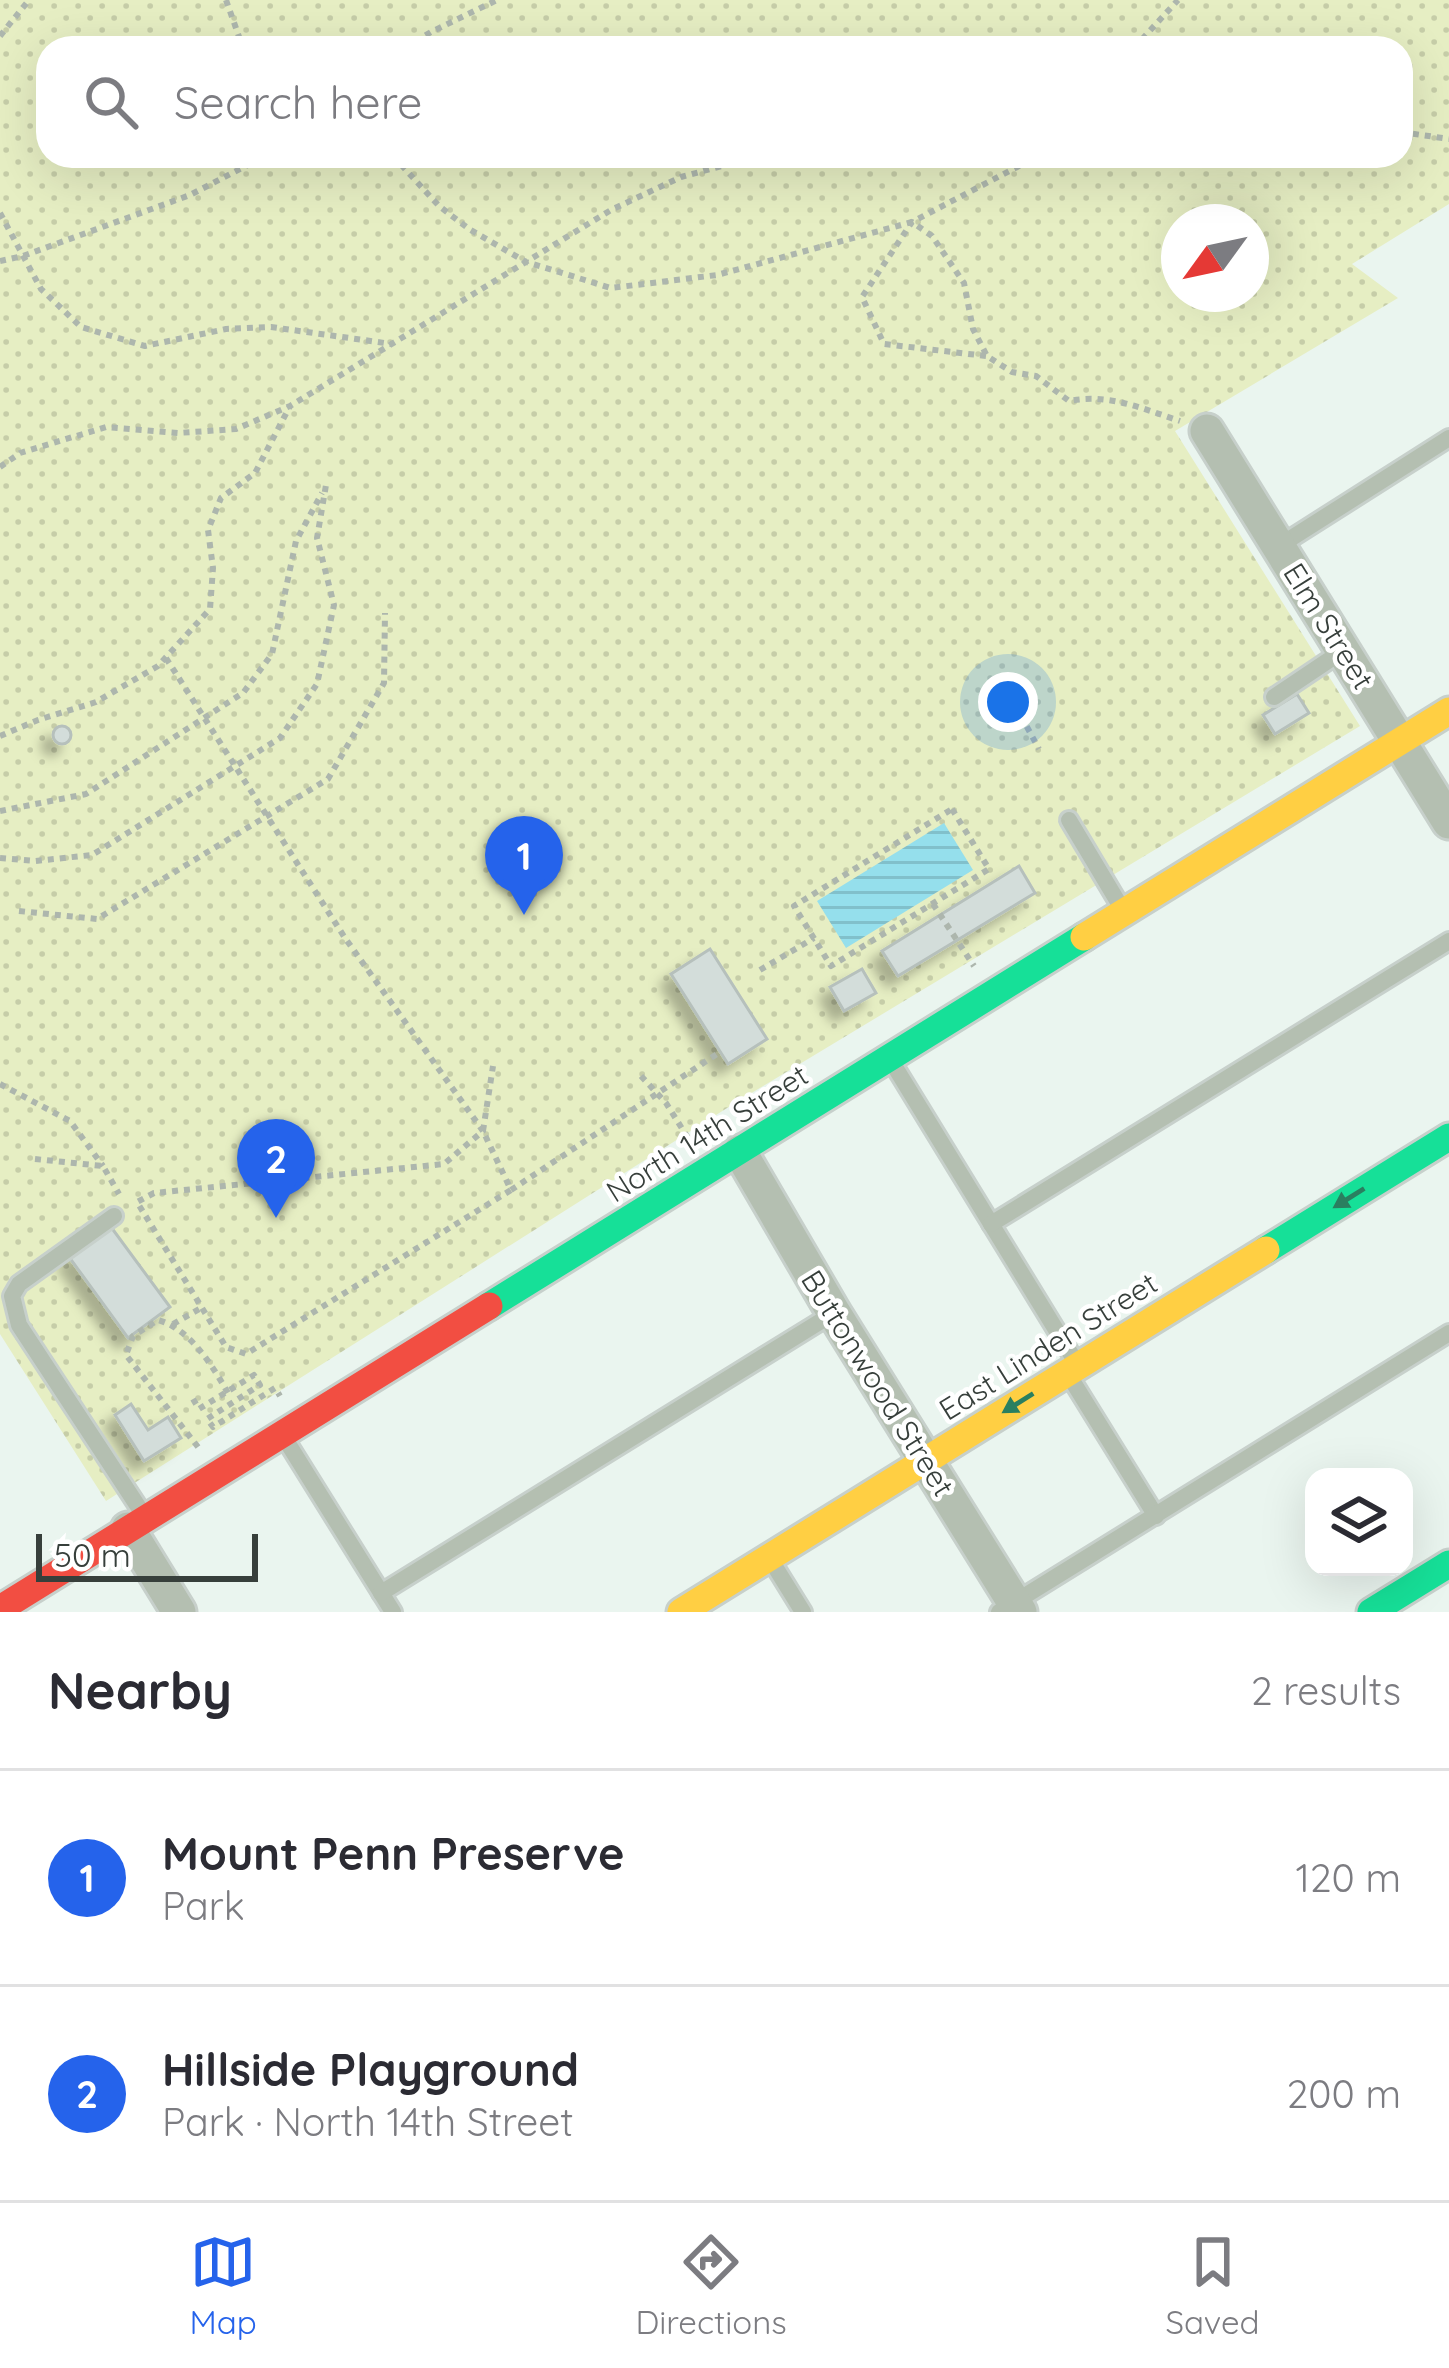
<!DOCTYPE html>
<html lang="en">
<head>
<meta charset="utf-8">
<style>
  :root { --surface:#fff; --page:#f7f7f7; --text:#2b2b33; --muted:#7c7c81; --line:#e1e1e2; --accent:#2563eb }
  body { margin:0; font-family:Quicksand,sans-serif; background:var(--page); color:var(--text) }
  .controls { position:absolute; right:36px; bottom:36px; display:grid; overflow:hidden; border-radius:24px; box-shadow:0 12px 48px #0002 }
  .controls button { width:108px; height:108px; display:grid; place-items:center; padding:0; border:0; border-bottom:3px solid var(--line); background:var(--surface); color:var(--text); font:60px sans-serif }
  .compass { position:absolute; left:1161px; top:204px; width:108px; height:108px; border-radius:50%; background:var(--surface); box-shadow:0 12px 48px #0002; rotate:237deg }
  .scale { position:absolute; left:36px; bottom:30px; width:222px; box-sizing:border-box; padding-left:12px; border:6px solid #373f3b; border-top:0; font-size:33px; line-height:42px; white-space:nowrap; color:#373f3b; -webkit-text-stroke:9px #fff; paint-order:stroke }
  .you { position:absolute; left:1008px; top:702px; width:42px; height:42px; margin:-30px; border:9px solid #fff; border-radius:50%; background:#1a73e8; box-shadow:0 0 0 18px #1a73e833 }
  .badge { display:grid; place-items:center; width:78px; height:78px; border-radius:50%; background:var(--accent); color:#fff; font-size:39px; font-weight:700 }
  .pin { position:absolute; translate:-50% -99px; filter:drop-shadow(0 3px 6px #0008) }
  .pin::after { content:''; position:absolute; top:63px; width:42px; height:36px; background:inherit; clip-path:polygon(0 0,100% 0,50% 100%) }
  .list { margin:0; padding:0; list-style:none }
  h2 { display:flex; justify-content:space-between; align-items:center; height:156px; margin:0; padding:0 48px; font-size:51px }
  h2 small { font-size:39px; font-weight:400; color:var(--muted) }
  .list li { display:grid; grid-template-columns:78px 1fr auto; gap:36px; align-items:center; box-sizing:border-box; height:216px; padding:0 48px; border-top:3px solid var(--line) }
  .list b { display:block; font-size:45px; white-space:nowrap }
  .list p { margin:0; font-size:39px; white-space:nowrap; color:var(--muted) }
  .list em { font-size:39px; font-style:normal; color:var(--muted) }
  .icon { flex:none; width:66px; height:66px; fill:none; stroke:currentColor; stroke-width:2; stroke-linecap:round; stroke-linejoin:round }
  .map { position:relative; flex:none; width:1449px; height:1612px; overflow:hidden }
  .search { position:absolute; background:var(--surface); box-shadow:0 12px 48px #0002; left:36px; right:36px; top:36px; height:132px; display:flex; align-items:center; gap:30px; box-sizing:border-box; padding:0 42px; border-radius:36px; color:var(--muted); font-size:45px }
  .sheet { height:588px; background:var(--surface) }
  nav { display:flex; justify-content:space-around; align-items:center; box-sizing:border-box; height:168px; border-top:3px solid var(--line); background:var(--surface); font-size:33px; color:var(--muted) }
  nav a { display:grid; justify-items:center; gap:6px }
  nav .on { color:var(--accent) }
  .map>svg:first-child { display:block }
</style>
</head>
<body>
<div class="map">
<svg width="1449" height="1612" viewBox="0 0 1449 1612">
  <defs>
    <pattern id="park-dots" width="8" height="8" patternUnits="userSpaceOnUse" patternTransform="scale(3)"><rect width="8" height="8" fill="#e6eec3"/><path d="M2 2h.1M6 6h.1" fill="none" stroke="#c6cda8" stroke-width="1.8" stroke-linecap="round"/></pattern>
    <pattern id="water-rules" width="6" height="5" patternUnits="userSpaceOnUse" patternTransform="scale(3)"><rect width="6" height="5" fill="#95dfec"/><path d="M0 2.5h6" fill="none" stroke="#81c0cb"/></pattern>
    <filter id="shadow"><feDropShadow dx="-11" dy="11" stdDeviation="6" flood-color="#0004"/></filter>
  </defs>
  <rect width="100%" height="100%" fill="#eaf5ef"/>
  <path fill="url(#park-dots)" fill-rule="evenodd" d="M 0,0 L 1449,0 L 1449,204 L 1352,264 L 1398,298 L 1175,431 L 1360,726 L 735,1103 L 106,1501 L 0,1334 ZM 48,48 L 1401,48 L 1401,156 L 48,156 ZM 1179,222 L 1251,222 L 1251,294 L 1179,294 Z"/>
  <polygon fill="url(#water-rules)" points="944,823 973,870 846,948 817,901"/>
  <g fill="#d3ddda" stroke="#b6c0bc" stroke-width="3" filter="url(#shadow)">
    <polygon points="1297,694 1309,713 1275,734 1263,715"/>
    <circle cx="62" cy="735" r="9"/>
    <polygon points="1019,866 1035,893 898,976 882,951"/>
    <polygon points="710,949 767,1039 728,1064 671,974"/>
    <polygon points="862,969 876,993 844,1011 830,987"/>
    <polygon points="111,1227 170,1307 128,1338 69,1257"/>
    <polygon points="131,1404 148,1430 168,1417 181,1438 144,1461 115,1415"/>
  </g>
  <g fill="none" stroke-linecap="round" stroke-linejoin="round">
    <g stroke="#c7d0cb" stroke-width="22">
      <g id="lane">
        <polyline points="1279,546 1449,438"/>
        <polyline points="1274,697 1344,650"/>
        <polyline points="1069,820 1124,912"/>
        <polyline points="890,1059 1077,1364"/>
        <polyline points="114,1216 19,1284 12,1296 19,1325 145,1517"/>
        <polyline points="991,1224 1449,941"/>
        <polyline points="1068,1374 1156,1516"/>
        <polyline points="282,1434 393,1612"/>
        <polyline points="772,1562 803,1612"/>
        <polyline points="381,1593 834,1313"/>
        <polyline points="999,1612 1449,1333"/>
      </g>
    </g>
    <g stroke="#c7d0cb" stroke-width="39">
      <g id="street">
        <polyline points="1207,431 1449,822"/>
        <polyline points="740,1152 834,1313 1020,1612"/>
        <polyline points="128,1529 179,1612"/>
      </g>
    </g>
    <g stroke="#c7d0cb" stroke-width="33">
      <g id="fast">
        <polyline points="1266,1250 1449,1137"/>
        <polyline points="489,1306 1084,937"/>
        <polyline points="1371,1612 1449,1564"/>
      </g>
    </g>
    <g stroke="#c7d0cb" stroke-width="33">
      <g id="slow">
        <polyline points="1084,937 1449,711"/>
        <polyline points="681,1612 1266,1250"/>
      </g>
    </g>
    <g stroke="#c7d0cb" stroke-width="33">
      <polyline id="jam" points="0,1609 489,1306"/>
    </g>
    <g stroke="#adb6ad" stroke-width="6" stroke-dasharray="6 6" stroke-linecap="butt">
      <polyline points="226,0 243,48"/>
      <polyline points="0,36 29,0"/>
      <polyline points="405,48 431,32 497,0"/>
      <polyline points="1134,48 1178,0"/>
      <polyline points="1401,132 1449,139"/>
      <path d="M 393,156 L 439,206 L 469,229 L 526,262 L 611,288 L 717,275 L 912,222 L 932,236 L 964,283 L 973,329 L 987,356 L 1012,372 L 1036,376 L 1069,401 C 1109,393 1143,409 1180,421"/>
      <polyline points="0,213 41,289 81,327 145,346 226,329 271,327 392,344"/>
      <polyline points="0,261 23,256 190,195 265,156"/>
      <polyline points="986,356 884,344 862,297 912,222 1038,156"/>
      <polyline points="0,467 20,453 106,427 178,433 236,429 290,406 611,210 681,177 759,156"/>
      <polyline points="166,658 345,938 483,1131 444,1164 154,1193 137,1202 226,1347 246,1354 511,1190 483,1131 493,1066"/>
      <polyline points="1021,716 1039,749"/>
      <polyline points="0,736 38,720 96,702 158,666 210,609 213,568 208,530 221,498 255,473 290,406"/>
      <polygon points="952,809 989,869 831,966 794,906"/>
      <polyline points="0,811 86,794 243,693 272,654 296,541 322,493"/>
      <polyline points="0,858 35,861 92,855 280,738 317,684 334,605 317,538 326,485"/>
      <polyline points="933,904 974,966"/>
      <polyline points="19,911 97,919 328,779 384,683 385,613"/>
      <polyline points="760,970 814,938"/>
      <polyline points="641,1076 666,1103 688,1138"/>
      <polyline points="0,1084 70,1121 103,1166"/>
      <polyline points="35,1159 103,1166 119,1194"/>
      <polyline points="511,1190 717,1054"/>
      <polyline points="173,1324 201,1308"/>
      <polyline points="193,1399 199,1409 254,1375 260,1385 207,1419 213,1427 275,1388 280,1396"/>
      <path d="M 198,1447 L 126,1355 L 133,1336 L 158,1320 C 190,1329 212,1365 228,1393"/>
    </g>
    <use href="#lane" stroke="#b4bfb1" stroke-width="16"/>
    <use href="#street" stroke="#b4bfb1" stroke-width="33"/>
    <use href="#fast" stroke="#16e098" stroke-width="27"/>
    <use href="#slow" stroke="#ffcf43" stroke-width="27"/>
    <use href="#jam" stroke="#f24e42" stroke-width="27"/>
  </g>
  <defs><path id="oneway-solid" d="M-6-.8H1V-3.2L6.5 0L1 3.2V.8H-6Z" transform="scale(3)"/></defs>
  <g fill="#2a7f60">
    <use href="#oneway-solid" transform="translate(1349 1198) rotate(148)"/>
    <use href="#oneway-solid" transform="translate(1018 1403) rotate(148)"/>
  </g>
  <g text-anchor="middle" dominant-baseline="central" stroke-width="9" stroke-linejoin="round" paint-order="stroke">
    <g font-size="30" fill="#373f3b" stroke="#fff">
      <text transform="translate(1329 626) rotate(58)">Elm Street</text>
      <text transform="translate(707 1133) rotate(-32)">North 14th Street</text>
      <text transform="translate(1048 1346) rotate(-32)">East Linden Street</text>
      <text transform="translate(878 1383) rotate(58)">Buttonwood Street</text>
    </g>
  </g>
</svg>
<div class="controls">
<button><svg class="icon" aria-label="layers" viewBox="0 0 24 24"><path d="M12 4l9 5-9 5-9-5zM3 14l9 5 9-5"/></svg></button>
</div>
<svg class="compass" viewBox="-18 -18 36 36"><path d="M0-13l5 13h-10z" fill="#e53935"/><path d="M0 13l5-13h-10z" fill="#7c7c81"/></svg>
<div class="scale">50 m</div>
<div class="you"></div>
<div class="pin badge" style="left:524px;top:915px">1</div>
<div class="pin badge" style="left:276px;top:1218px">2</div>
<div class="search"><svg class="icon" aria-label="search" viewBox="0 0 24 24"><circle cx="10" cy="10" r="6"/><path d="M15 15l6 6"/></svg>Search here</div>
</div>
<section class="sheet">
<h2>Nearby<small>2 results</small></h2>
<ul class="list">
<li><span class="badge">1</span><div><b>Mount Penn Preserve</b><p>Park</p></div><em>120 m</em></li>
<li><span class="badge">2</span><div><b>Hillside Playground</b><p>Park · North 14th Street</p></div><em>200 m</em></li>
</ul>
</section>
<nav>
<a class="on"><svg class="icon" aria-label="map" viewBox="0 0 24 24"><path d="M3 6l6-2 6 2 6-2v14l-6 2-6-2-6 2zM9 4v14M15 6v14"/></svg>Map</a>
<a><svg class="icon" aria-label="directions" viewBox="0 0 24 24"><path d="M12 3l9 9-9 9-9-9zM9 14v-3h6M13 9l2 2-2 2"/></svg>Directions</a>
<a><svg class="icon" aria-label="saved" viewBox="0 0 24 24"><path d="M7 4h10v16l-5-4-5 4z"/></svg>Saved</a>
</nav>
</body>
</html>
